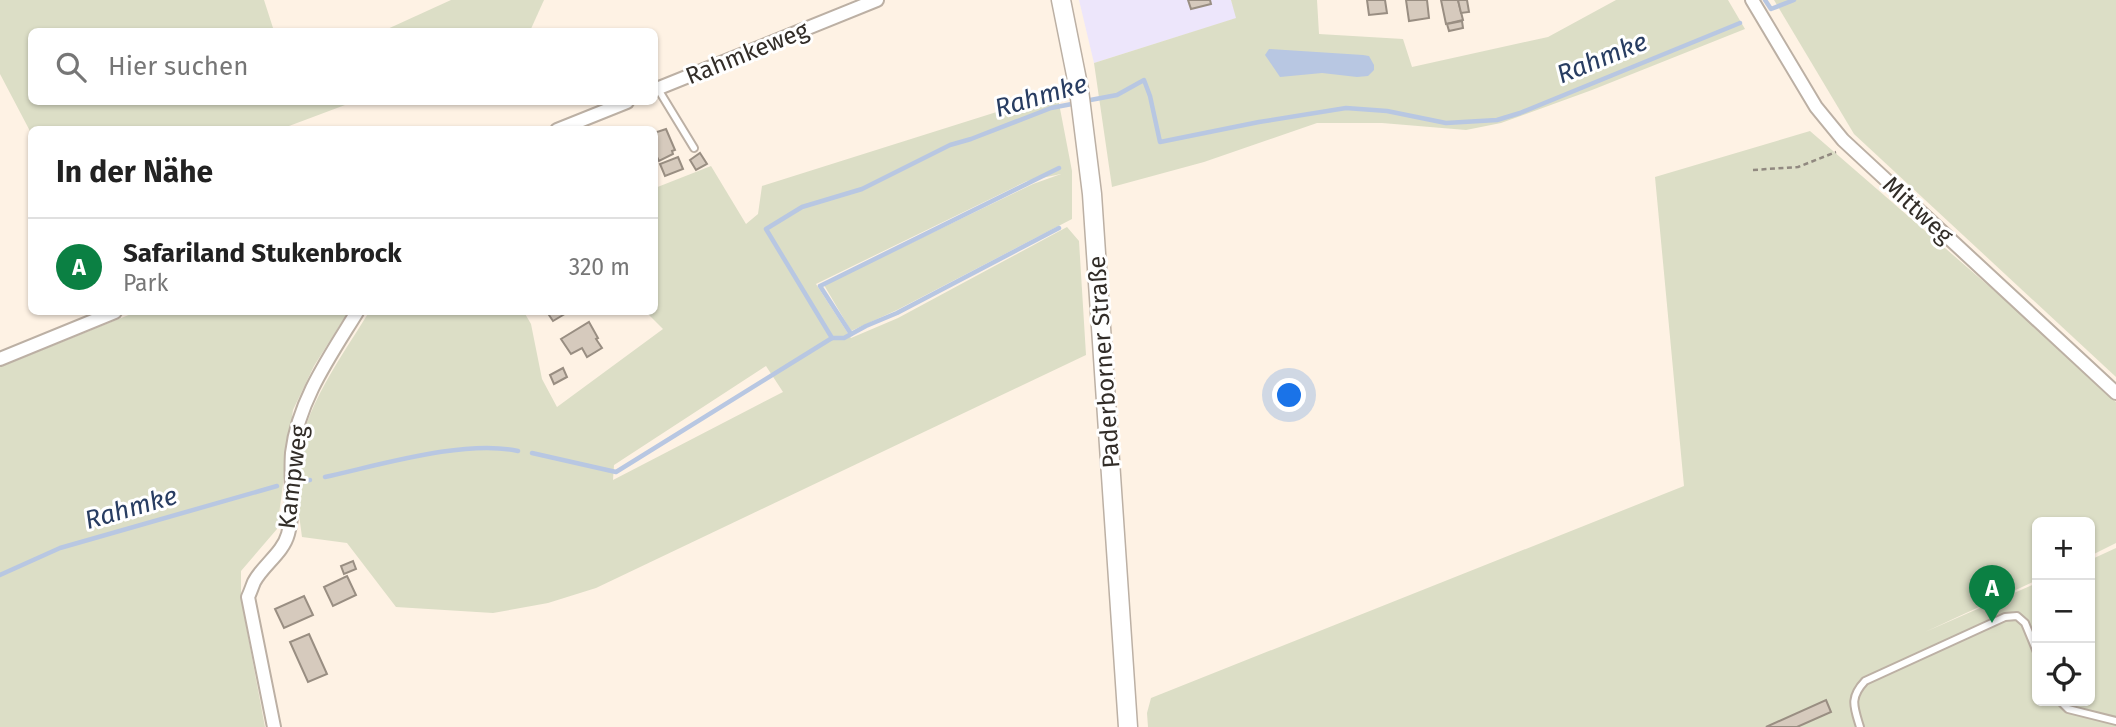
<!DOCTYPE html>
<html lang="de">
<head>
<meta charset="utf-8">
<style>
  :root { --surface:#fff; --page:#f2f2f2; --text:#222; --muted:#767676; --line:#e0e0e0; --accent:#0b8043 }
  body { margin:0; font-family:"Fira Sans",sans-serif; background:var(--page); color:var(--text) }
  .controls { position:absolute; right:21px; bottom:21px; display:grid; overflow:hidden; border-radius:10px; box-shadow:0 2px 5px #0004 }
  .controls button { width:63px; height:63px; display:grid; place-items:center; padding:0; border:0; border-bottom:2px solid var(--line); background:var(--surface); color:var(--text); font:35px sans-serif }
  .you { position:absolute; left:1290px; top:396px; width:24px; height:24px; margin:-18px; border:5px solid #fff; border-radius:50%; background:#1a73e8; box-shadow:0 0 0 10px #1a73e833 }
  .badge { display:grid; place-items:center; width:46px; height:46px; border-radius:50%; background:var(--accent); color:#fff; font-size:23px; font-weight:700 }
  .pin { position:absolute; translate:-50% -58px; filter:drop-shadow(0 2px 4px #0008) }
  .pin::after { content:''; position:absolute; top:37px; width:24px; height:21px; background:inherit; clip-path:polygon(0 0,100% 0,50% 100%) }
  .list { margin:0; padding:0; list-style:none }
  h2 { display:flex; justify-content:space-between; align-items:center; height:91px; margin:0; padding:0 28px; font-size:30px }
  h2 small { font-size:23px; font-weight:400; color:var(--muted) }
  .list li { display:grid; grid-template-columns:46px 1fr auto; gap:21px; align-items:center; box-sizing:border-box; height:98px; padding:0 28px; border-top:2px solid var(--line) }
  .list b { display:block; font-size:26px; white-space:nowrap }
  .list p { margin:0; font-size:23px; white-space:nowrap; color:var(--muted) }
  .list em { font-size:23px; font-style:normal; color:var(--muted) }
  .icon { flex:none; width:38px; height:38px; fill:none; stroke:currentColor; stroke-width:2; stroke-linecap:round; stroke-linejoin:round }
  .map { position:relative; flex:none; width:2116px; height:727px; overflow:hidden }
  .search { position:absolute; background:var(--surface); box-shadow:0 2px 5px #0004; left:28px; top:28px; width:630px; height:77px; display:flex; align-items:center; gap:18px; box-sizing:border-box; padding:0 24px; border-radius:10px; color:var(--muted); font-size:26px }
  .panel { position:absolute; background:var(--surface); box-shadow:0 2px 5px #0004; left:28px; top:126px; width:630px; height:189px; border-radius:10px }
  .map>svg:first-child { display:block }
</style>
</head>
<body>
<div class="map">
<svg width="2116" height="727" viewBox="0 0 2116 727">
  <rect width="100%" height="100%" fill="#fef2e4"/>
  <polygon fill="#ede6fb" points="1079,0 1231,0 1237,18 1094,63"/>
  <g fill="#dcdec6" fill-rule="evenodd">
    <polygon points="0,0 264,0 274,31 32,32 32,102 353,102 281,129 32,130 31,133 0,74"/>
    <polygon points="451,0 544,0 530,31 383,31"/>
    <polygon points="1231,0 1317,0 1319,34 1403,39 1412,67 1548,37 1616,0 1728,0 1745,29 1592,90 1501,123 1466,130 1382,123 1317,123 1204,162 1112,187 1094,63 1236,18"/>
    <polygon points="1774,0 2116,0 2116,377 1854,134"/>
    <path d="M 1057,93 L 1072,171 L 1072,219 L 897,310 L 851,331 L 824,285 L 1033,184 L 1061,174 L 1027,181 L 816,284 L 851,338 L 898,318 L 1067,227 L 1079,241 L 1086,355 L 596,588 L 548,603 L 493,613 L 396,607 L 347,543 L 302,537 C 300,521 297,504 296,488 C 293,421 336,366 369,312 L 524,312 L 531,324 L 542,379 L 557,407 L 663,329 L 646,312 L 654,312 L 655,188 L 711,166 L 746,224 L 758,214 L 762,186 ZM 766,366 L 783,392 L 613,480 L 614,465 Z"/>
    <polygon points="1810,131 2028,320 2116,402 2116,543 2090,556 2090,522 2037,522 2037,580 1925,632 2037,583 2037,701 2090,701 2090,560 2116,548 2116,727 1148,727 1147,713 1151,698 1684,486 1655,177"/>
    <polygon points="136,312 348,312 314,366 293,410 277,529 241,571 241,599 265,727 0,727 0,367"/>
  </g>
  <polygon fill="#b8c7e2" points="1269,49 1363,55 1369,56 1374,65 1374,70 1368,76 1357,77 1322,73 1280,77 1265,55"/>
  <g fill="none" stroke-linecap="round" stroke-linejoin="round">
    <g stroke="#b8c7e2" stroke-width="4.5">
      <polyline points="1765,0 1771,9 1794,0"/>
      <polyline points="1085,101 1117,95 1144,80 1150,96 1160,142 1259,122 1346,108 1387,111 1446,123 1497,120 1520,113 1740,23"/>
      <polyline points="851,334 820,286 1059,168"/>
      <polyline points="832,338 844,338 866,326 897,313 1059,228"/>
      <polyline points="532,453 616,472 832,338 766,229 802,207 862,189 950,145 971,139 1051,108 1077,103"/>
      <path d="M 325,477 C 380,465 465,439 518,451"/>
      <polyline points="301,481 310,480"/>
      <polyline points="0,575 60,548 277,486"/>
    </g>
  </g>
  <g fill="#d6cabd" stroke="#998e82" stroke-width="2">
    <polygon points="1188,0 1210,0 1211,4 1191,9"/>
    <polygon points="1367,0 1385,0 1387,13 1369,15"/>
    <polygon points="1406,0 1427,0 1429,18 1409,21"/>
    <polygon points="1441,0 1458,0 1463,20 1446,24"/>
    <polygon points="1458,0 1467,0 1469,12 1461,13"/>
    <polygon points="1462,21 1463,28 1449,31 1447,24"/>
    <polygon points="666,129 675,150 672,151 673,154 659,161 654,151 654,133"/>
    <polygon points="700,153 707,164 696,170 690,160"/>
    <polygon points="678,157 683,169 665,176 660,164"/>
    <polygon points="547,312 568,312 553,321"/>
    <polygon points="589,322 598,338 596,339 602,348 587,357 582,348 571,354 561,339"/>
    <polygon points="563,368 567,377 554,384 550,375"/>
    <polygon points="353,561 356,569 344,574 341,566"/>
    <polygon points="347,576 356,595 333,606 324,587"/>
    <polygon points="304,596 313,615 284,628 275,609"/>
    <polygon points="309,634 327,674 308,682 290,642"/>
    <polygon points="1826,700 1831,712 1797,727 1766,727"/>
  </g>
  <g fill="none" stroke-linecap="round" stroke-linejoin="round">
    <g stroke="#bcb0a4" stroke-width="10">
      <g id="service">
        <polyline points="658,89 694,148"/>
        <polyline points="2060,701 2068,709 2116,721"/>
        <path d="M 1860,727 C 1854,707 1849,698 1865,681 L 2005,617 L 2017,616 L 2025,623 L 2037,652"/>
      </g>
    </g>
    <g stroke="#bcb0a4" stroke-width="16">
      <g id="minor">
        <polyline points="1752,0 1816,107 1843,140 2116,393"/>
        <polyline points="654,90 877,0"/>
        <polyline points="557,130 627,102"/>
        <polyline points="0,359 115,312"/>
        <path d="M 274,727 L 248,597 C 250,593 252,587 254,582 C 263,565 283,553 288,534 C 295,508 290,480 292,453 C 298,401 330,356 357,312"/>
      </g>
    </g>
    <g stroke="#bcb0a4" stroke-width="21">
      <polyline id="secondary" points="1061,0 1079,90 1092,194 1128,727"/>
    </g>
    <polyline stroke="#918980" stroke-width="2.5" stroke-dasharray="5 3.5" stroke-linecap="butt" points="1753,170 1798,167 1836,152"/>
    <use href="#service" stroke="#fff" stroke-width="6"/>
    <use href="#minor" stroke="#fff" stroke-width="12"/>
    <use href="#secondary" stroke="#fff" stroke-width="18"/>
  </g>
  <g text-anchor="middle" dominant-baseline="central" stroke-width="6" stroke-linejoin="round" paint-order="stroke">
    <g font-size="24" fill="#322d28" stroke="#fff">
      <text transform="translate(747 53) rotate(-22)">Rahmkeweg</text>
      <text transform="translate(1918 210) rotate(43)">Mittweg</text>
      <text transform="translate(1104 362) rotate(-94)">Paderborner Straße</text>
      <text transform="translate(293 477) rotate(-83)">Kampweg</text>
    </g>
    <g font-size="26" font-style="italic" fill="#283d62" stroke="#fff">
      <text transform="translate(1602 58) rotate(-22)">Rahmke</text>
      <text transform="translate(1041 96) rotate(-16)">Rahmke</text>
      <text transform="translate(131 508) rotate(-16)">Rahmke</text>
    </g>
  </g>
</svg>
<div class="controls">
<button>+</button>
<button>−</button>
<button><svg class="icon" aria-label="locate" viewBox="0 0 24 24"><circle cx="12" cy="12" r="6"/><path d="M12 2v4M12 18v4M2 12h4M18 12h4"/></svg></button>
</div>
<div class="you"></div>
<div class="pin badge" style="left:1992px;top:623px">A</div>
<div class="search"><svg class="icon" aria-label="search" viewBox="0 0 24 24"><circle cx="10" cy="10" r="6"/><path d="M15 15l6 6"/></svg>Hier suchen</div>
<section class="panel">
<h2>In der Nähe<small></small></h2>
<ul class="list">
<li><span class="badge">A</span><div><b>Safariland Stukenbrock</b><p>Park</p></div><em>320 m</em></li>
</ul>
</section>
</div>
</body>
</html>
